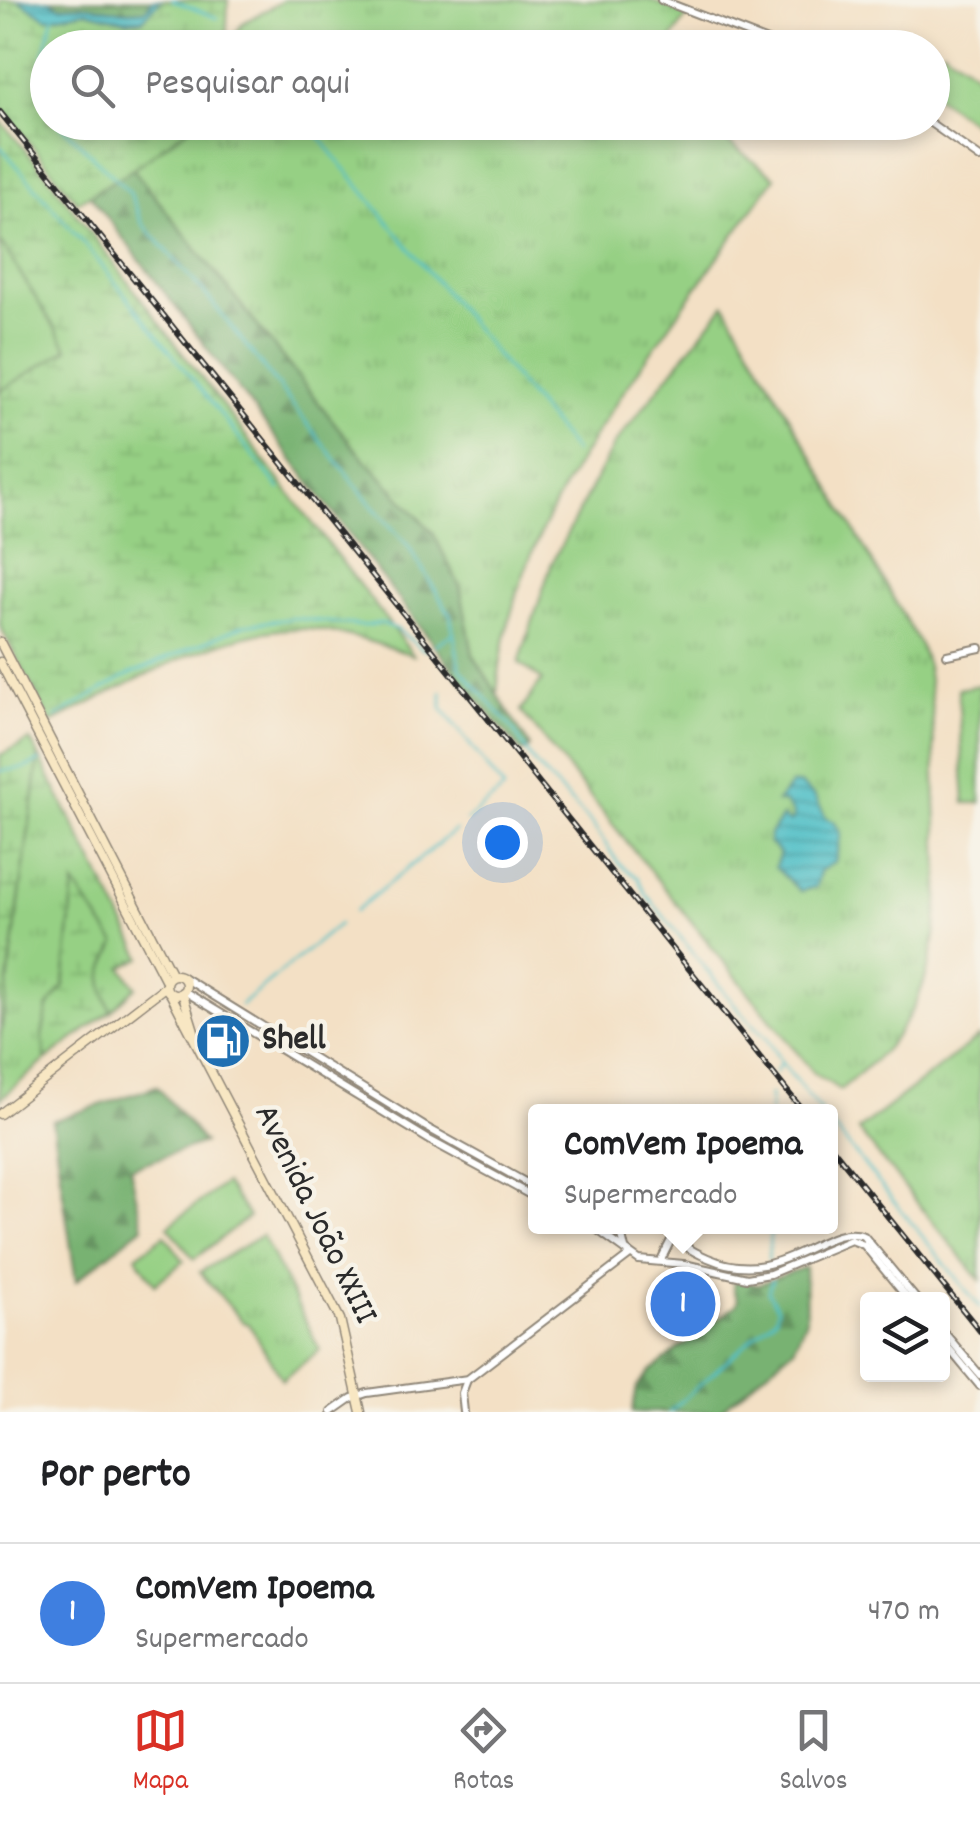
<!DOCTYPE html>
<html lang="pt">
<head>
<meta charset="utf-8">
<style>
  :root { --surface:#fff; --page:#f2f2f2; --text:#202124; --muted:#757577; --line:#e0e0e0; --accent:#d93025 }
  body { margin:0; font-family:Dekko,sans-serif; background:var(--page); color:var(--text) }
  .controls { position:absolute; right:30px; bottom:30px; display:grid; overflow:hidden; border-radius:10px; box-shadow:0 5px 15px #0003 }
  .controls button { width:90px; height:90px; display:grid; place-items:center; padding:0; border:0; border-bottom:2px solid var(--line); background:var(--surface); color:var(--text); font:50px sans-serif }
  .you { position:absolute; left:502px; top:842px; width:35px; height:35px; margin:-25px; border:8px solid #fff; border-radius:50%; background:#1a73e8; box-shadow:0 0 0 15px #1a73e833 }
  .badge { display:grid; place-items:center; width:65px; height:65px; border-radius:50%; background:var(--accent); color:#fff; font-size:32px; font-weight:700 }
  .pin { position:absolute; translate:-50% -50%; border:5px solid #fff; box-shadow:0 2px 10px #0006 }
  .popup { position:absolute; left:528px; top:1104px; width:310px; height:130px; box-sizing:border-box; display:grid; place-content:center; border-radius:10px; background:var(--surface); filter:drop-shadow(0 2px 8px #0005); font-size:32px; white-space:nowrap; color:var(--muted) }
  .popup b { font-size:38px; color:var(--text) }
  .popup::after { content:''; position:absolute; left:50%; top:100%; margin-left:-20px; border:20px solid transparent; border-top-color:var(--surface) }
  .list { margin:0; padding:0; list-style:none }
  h2 { display:flex; justify-content:space-between; align-items:center; height:130px; margin:0; padding:0 40px; font-size:42px }
  h2 small { font-size:32px; font-weight:400; color:var(--muted) }
  .list li { display:grid; grid-template-columns:65px 1fr auto; gap:30px; align-items:center; box-sizing:border-box; height:140px; padding:0 40px; border-top:2px solid var(--line) }
  .list b { display:block; font-size:38px; white-space:nowrap }
  .list p { margin:0; font-size:32px; white-space:nowrap; color:var(--muted) }
  .list em { font-size:32px; font-style:normal; color:var(--muted) }
  .icon { flex:none; width:55px; height:55px; fill:none; stroke:currentColor; stroke-width:2; stroke-linecap:round; stroke-linejoin:round }
  .map { position:relative; flex:none; width:980px; height:1412px; overflow:hidden }
  .search { position:absolute; background:var(--surface); box-shadow:0 5px 15px #0003; left:30px; right:30px; top:30px; height:110px; display:flex; align-items:center; gap:25px; box-sizing:border-box; padding:0 35px; border-radius:55px; color:var(--muted); font-size:38px }
  .sheet { height:270px; background:var(--surface) }
  nav { display:flex; justify-content:space-around; align-items:center; box-sizing:border-box; height:140px; border-top:2px solid var(--line); background:var(--surface); font-size:28px; color:var(--muted) }
  nav a { display:grid; justify-items:center; gap:5px }
  nav .on { color:var(--accent) }
  .map>svg:first-child { display:block }
</style>
</head>
<body>
<div class="map">
<svg width="980" height="1412" viewBox="0 0 980 1412">
  <defs>
    <pattern id="grass-tufts" width="24" height="20" patternUnits="userSpaceOnUse" patternTransform="scale(2.5)"><rect width="24" height="20" fill="#96d084"/><path d="M3 7l-1-3M5 7V3M7 7l1-3M15 17l-1-3M17 17v-4M19 17l1-3" fill="none" stroke="#81b372"/></pattern>
    <pattern id="forest-firs" width="22" height="20" patternUnits="userSpaceOnUse" patternTransform="scale(2.5)"><rect width="22" height="20" fill="#78b272"/><path d="M5 1l3.5 6h-7zM16 11l3.5 6h-7z" fill="#63915e"/></pattern>
    <pattern id="wetland-marsh" width="20" height="14" patternUnits="userSpaceOnUse" patternTransform="scale(2.5)"><rect width="20" height="14" fill="#96d084"/><path d="M1 5h8M5 5V1M11 12h8M15 12V8" fill="none" stroke="#81b372"/></pattern>
    <pattern id="water-rules" width="6" height="5" patternUnits="userSpaceOnUse" patternTransform="scale(2.5)"><rect width="6" height="5" fill="#51c0c7"/><path d="M0 2.5h6" fill="none" stroke="#439ca2"/></pattern>
  </defs>
  <rect width="100%" height="100%" fill="#f7f3e8"/>
  <filter id="ink" filterUnits="userSpaceOnUse"><feTurbulence type="fractalNoise" baseFrequency=".01" numOctaves="2"/><feDisplacementMap in="SourceGraphic" scale="20" xChannelSelector="R" yChannelSelector="G"/><feConvolveMatrix kernelMatrix="1 2 1 2 8 2 1 2 1" color-interpolation-filters="sRGB"/></filter>
  <filter id="wash" filterUnits="userSpaceOnUse"><feTurbulence type="fractalNoise" baseFrequency=".0048" numOctaves="4" result="noise"/><feDisplacementMap in="SourceGraphic" scale="40" xChannelSelector="R" yChannelSelector="G"/><feGaussianBlur stdDeviation="2.25" result="paint"/><feColorMatrix in="noise" values="0 0 0 0 0 0 0 0 0 0 0 0 0 0 0 0 0 1.4 0 .05"/><feComposite in="paint" operator="in"/></filter>
  <g filter="url(#wash)">
    <rect width="100%" height="100%" fill="#f3e0c5"/>
    <g fill="url(#grass-tufts)" stroke="#607e58" stroke-width="2.5">
      <polygon points="284,0 650,0 688,15 666,47 226,47 243,23"/>
      <path d="M 700,122 L 775,177 C 738,229 702,280 665,332 C 589,440 506,558 497,694 L 473,655 L 460,588 L 433,533 L 352,445 L 133,169 L 195,123 Z"/>
      <path d="M 725,304 L 920,645 L 927,666 C 934,712 934,759 936,805 C 941,888 946,981 886,1048 C 872,1064 855,1077 840,1090 L 814,1073 L 521,711 L 542,680 L 519,663 L 551,565 L 613,446 Z"/>
      <polygon points="39,756 142,958 122,967 136,987 111,1011 101,987 101,977 74,886 64,986 48,1007 42,1036 46,1060 0,1099 0,1039"/>
      <polygon points="980,1036 980,1280 858,1130"/>
      <polygon points="262,1235 320,1350 282,1380 249,1324 243,1322 200,1272"/>
    </g>
    <g fill="url(#forest-firs)" stroke="#526e4e" stroke-width="2.5">
      <path d="M 49,0 L 153,0 L 145,10 C 116,15 89,1 61,7 Z"/>
      <polygon points="133,169 352,445 433,533 460,587 473,655 530,747 522,753 456,674 90,195"/>
      <polygon points="157,1086 204,1143 130,1168 143,1227 76,1281 52,1121"/>
      <polygon points="805,1267 806,1319 794,1348 718,1412 632,1412 637,1387 649,1372 736,1305 738,1300 733,1288 734,1280 759,1284"/>
    </g>
    <g fill="url(#wetland-marsh)" stroke="#607e58" stroke-width="2.5">
      <polygon points="0,0 18,0 47,18 86,11 127,21 142,20 161,0 228,0 226,47 48,48 48,122 195,123 133,169 77,202 0,106"/>
      <path d="M 0,120 L 49,178 L 413,655 C 379,645 345,632 309,629 C 225,624 125,687 51,723 L 0,626 Z"/>
      <polygon points="30,740 39,756 0,1039 0,755"/>
      <path d="M 74,884 L 116,944 C 101,975 97,978 111,1011 L 46,1060 L 42,1036 L 48,1007 L 64,986 Z"/>
    </g>
    <g fill="#96d084" stroke="#607e58" stroke-width="2.5">
      <polygon points="943,49 980,76 978,126 933,94 933,63"/>
      <polygon points="2,244 68,349 0,391 0,245"/>
      <polygon points="980,685 980,803 965,803 958,689"/>
      <polygon points="225,1183 249,1217 194,1259 168,1226"/>
      <polygon points="165,1235 184,1261 155,1284 136,1256"/>
    </g>
    <g fill="url(#water-rules)" stroke="#3e7679" stroke-width="2.5">
      <path d="M 18,0 L 49,0 L 61,7 C 89,1 116,15 145,10 L 153,0 L 161,0 L 142,20 L 127,21 L 86,11 L 47,18 Z"/>
      <polygon points="800,784 815,797 826,818 834,822 841,833 835,862 820,871 816,887 800,891 775,867 780,853 769,843 770,834 782,817 788,822 793,820 793,813 784,802 777,802 791,785"/>
    </g>
    <g fill="none" stroke-linecap="round" stroke-linejoin="round">
      <g stroke="#51c0c7" stroke-width="2.5">
        <polyline points="172,0 217,18"/>
        <polyline points="242,42 246,48"/>
        <path d="M 48,111 C 34,82 46,45 54,15"/>
        <polyline points="58,122 130,193 142,223 207,296 373,507 407,544 450,614 460,668 512,728 535,764 592,824 619,864 638,878 645,893 739,1010 767,1039 781,1062 821,1112"/>
        <polyline points="307,122 575,452"/>
        <polyline points="0,146 95,257 280,489"/>
        <polyline points="435,645 454,633"/>
        <polyline points="442,692 442,708 504,789 466,821"/>
        <polyline points="56,717 124,677 244,625 294,618 363,626 381,623 397,629 422,649 428,650"/>
        <polyline points="0,771 24,768 40,761"/>
        <polyline points="355,911 455,830"/>
        <polyline points="241,1005 339,924"/>
        <polyline points="775,1073 781,1062"/>
        <polyline points="770,1095 770,1112"/>
        <polyline points="830,1123 980,1307"/>
        <polyline points="768,1260 771,1226"/>
        <polyline points="669,1412 776,1317 778,1309 768,1292 772,1280"/>
      </g>
    </g>
  </g>
  <g filter="url(#ink)">
    <g fill="none" stroke-linecap="round" stroke-linejoin="round">
      <g stroke="#8f8678" stroke-width="10">
        <g id="street">
          <polyline points="661,0 785,48"/>
          <polyline points="929,122 980,158"/>
          <polyline points="947,655 980,648"/>
          <polyline points="183,977 424,1126 536,1188"/>
          <polyline points="184,991 431,1141 536,1198"/>
          <polyline points="592,1226 639,1260 684,1264 747,1278 770,1274 851,1240 864,1245 909,1300"/>
          <path d="M 665,1226 C 675,1241 691,1251 708,1258 C 781,1290 823,1221 864,1236 L 917,1300"/>
          <polyline points="625,1249 622,1236 625,1226"/>
          <polyline points="661,1260 672,1238"/>
          <polyline points="942,1330 980,1375"/>
          <polyline points="942,1340 980,1386"/>
          <polyline points="332,1412 352,1398 367,1393 468,1379 630,1255"/>
          <polyline points="464,1412 462,1393 467,1380"/>
        </g>
      </g>
      <g stroke="#8f8678" stroke-width="11">
        <g id="secondary">
          <polyline points="0,642 172,975"/>
          <polyline points="0,662 166,981"/>
          <circle cx="176" cy="985" r="10"/>
          <polyline points="182,992 195,1034"/>
          <polyline points="170,993 340,1319 361,1412"/>
          <polyline points="0,1114 166,986"/>
        </g>
      </g>
      <use href="#street" stroke="#fff" stroke-width="6"/>
      <use href="#secondary" stroke="#f8e7c3" stroke-width="8"/>
      <g stroke="#2b2b2b" stroke-width="6">
        <g id="rail">
          <polyline points="0,112 804,1112"/>
          <polyline points="830,1145 980,1331"/>
        </g>
      </g>
      <use href="#rail" stroke="#f7f3e8" stroke-width="2.5" stroke-dasharray="8" stroke-linecap="butt"/>
    </g>
  </g>
  <defs>
    <g id="fuel-disc" transform="scale(2.875)"><circle r="9.5" fill="#1f6fb2" stroke="#f7f3e8"/><path d="M-5.5-6h7V0h2V4h1.3V-2.5L3-4.5l.8-.8L6-3V5H2.5V1h-1V6h-7ZM-4.2-4.7v3.2H.2V-4.7Z" fill="#fff"/></g>
  </defs>
  <g fill-rule="evenodd">
    <use href="#fuel-disc" x="223" y="1041"/>
  </g>
  <g text-anchor="middle" dominant-baseline="central" stroke-width="9" stroke-linejoin="round" paint-order="stroke">
    <g font-size="35" font-weight="bold" fill="#2b2b2b" stroke="#f7f3e8" text-anchor="start">
      <text x="262" y="1041">Shell</text>
    </g>
    <g font-size="35" fill="#2b2b2b" stroke="#f7f3e8">
      <text transform="translate(314 1215) rotate(64)">Avenida João XXIII</text>
    </g>
  </g>
</svg>
<div class="controls">
<button><svg class="icon" aria-label="layers" viewBox="0 0 24 24"><path d="M12 4l9 5-9 5-9-5zM3 14l9 5 9-5"/></svg></button>
</div>
<div class="you"></div>
<div class="pin badge" style="left:683px;top:1304px;background:#3f7fe0">1</div>
<div class="popup"><b>ComVem Ipoema</b>Supermercado</div>
<div class="search"><svg class="icon" aria-label="search" viewBox="0 0 24 24"><circle cx="10" cy="10" r="6"/><path d="M15 15l6 6"/></svg>Pesquisar aqui</div>
</div>
<section class="sheet">
<h2>Por perto<small></small></h2>
<ul class="list">
<li><span class="badge" style="background:#3f7fe0">1</span><div><b>ComVem Ipoema</b><p>Supermercado</p></div><em>470 m</em></li>
</ul>
</section>
<nav>
<a class="on"><svg class="icon" aria-label="map" viewBox="0 0 24 24"><path d="M3 6l6-2 6 2 6-2v14l-6 2-6-2-6 2zM9 4v14M15 6v14"/></svg>Mapa</a>
<a><svg class="icon" aria-label="directions" viewBox="0 0 24 24"><path d="M12 3l9 9-9 9-9-9zM9 14v-3h6M13 9l2 2-2 2"/></svg>Rotas</a>
<a><svg class="icon" aria-label="saved" viewBox="0 0 24 24"><path d="M7 4h10v16l-5-4-5 4z"/></svg>Salvos</a>
</nav>
</body>
</html>
